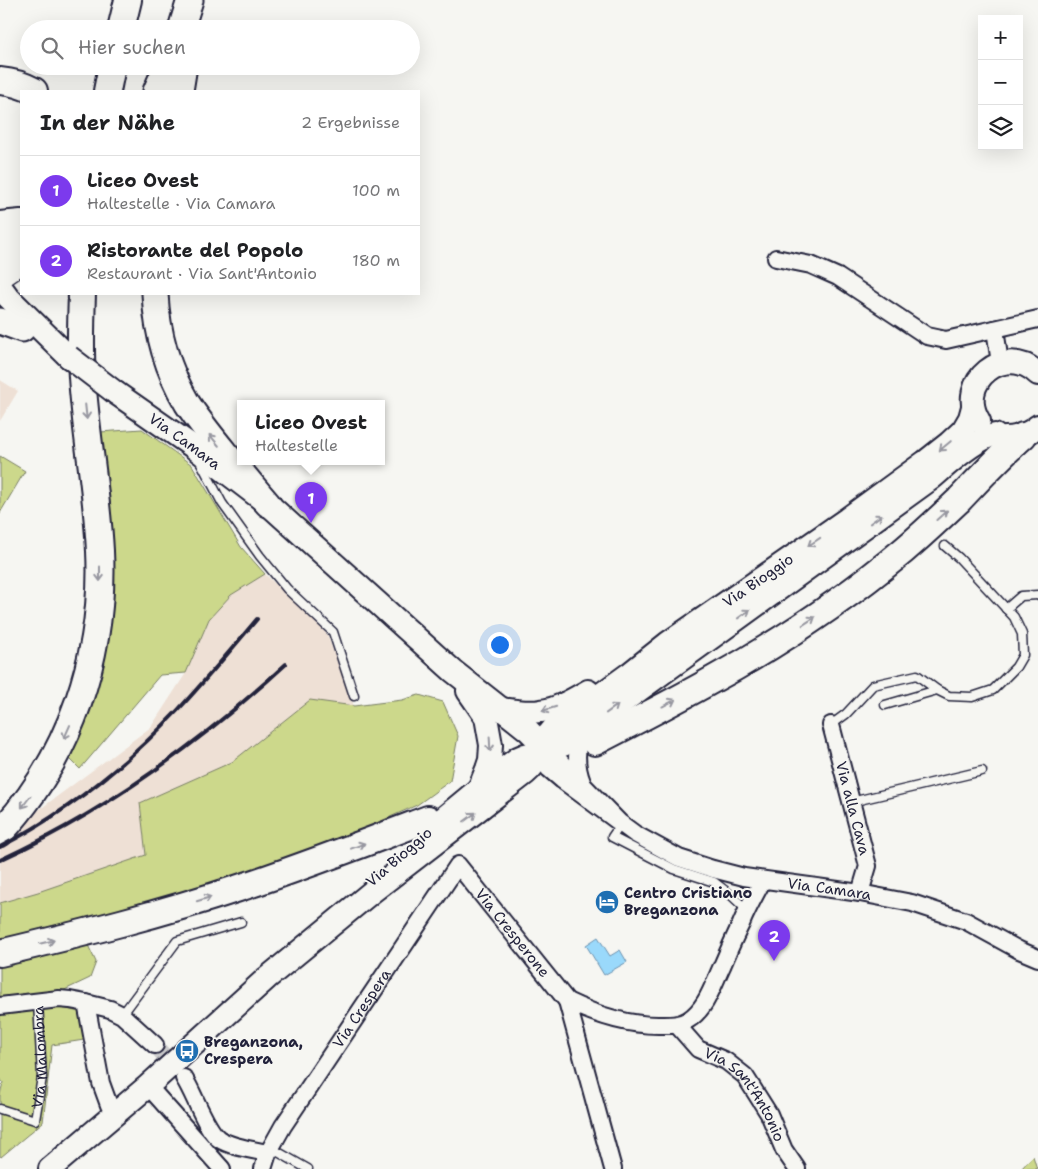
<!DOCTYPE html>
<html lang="de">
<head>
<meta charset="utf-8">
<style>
  :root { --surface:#fff; --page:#f2f2f2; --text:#202124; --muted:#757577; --line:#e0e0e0; --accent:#7c3aed }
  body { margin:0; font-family:"Shantell Sans",sans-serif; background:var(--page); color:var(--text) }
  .controls { position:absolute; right:15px; top:15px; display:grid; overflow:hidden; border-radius:0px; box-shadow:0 5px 20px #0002 }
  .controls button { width:45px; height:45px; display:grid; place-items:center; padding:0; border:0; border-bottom:1px solid var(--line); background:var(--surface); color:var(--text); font:25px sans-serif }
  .you { position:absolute; left:499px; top:644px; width:18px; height:18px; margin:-12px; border:4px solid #fff; border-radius:50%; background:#1a73e8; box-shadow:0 0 0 8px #1a73e833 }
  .badge { display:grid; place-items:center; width:32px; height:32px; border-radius:50%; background:var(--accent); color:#fff; font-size:16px; font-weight:700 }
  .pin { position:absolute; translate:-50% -41px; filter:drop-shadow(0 1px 2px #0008) }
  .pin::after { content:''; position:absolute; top:26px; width:18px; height:15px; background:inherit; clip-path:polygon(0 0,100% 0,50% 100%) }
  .popup { position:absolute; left:237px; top:400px; width:148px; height:65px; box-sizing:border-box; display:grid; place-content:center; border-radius:0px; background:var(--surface); filter:drop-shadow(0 1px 4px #0005); font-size:16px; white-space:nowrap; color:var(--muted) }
  .popup b { font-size:19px; color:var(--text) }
  .popup::after { content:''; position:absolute; left:50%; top:100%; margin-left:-10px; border:10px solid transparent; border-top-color:var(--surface) }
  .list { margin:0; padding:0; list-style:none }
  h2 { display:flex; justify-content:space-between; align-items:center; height:65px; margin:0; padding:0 20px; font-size:21px }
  h2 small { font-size:16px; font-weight:400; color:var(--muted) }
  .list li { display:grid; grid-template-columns:32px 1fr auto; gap:15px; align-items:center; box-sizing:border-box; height:70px; padding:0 20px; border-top:1px solid var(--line) }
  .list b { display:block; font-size:19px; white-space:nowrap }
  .list p { margin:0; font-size:16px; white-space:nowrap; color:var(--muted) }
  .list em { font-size:16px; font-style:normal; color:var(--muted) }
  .icon { flex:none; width:28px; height:28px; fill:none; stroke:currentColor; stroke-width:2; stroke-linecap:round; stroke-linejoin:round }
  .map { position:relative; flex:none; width:1038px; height:1169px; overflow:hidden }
  .search { position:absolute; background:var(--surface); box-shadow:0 5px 20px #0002; left:20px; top:20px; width:400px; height:55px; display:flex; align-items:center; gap:12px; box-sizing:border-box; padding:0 18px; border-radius:28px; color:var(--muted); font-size:19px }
  .panel { position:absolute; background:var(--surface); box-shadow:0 5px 20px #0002; left:20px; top:90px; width:400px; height:205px; border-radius:0px }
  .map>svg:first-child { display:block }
</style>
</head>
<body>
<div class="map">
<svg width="1038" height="1169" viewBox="0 0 1038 1169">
  <rect width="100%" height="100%" fill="#f6f6f2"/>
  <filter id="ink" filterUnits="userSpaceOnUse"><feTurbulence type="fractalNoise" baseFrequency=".02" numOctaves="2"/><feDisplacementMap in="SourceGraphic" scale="10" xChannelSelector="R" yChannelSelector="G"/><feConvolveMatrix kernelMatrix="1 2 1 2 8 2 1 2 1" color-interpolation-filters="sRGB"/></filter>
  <g filter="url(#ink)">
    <g fill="#eee0d5">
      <polygon points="0,380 18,391 0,421"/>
      <polygon points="265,574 327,634 354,706 310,700 233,762 140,803 146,855 38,892 0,903 0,814 32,815 151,727 186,673 209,619 231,595"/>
    </g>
    <g fill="#ccd88b" stroke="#777d63">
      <polygon points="142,429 192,465 241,547 265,574 231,595 209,619 186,673 160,675 80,769 67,756 101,669 100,432"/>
      <polygon points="0,456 25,471 0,513"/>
      <polygon points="419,695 443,702 458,736 450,781 417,805 350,835 258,868 167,897 78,921 0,940 0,903 38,892 146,855 140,803 232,762 310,700 354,706 402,700"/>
      <polygon points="87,943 96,962 90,978 39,1002 79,1012 84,1040 52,1045 43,1122 1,1157 0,1156 0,1095 3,1082 0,1080 0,964"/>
      <polygon points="1033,1156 1037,1169 1021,1169"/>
    </g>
    <polygon fill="#9ad9fb" stroke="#6a90ae" points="598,937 610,956 620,950 627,962 604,975 586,945"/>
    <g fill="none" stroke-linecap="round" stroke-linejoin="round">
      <polyline stroke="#cccccd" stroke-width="16" stroke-dasharray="16 8" stroke-linecap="butt" points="155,1045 179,1073"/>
      <g stroke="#22223b" stroke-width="11">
        <g id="service">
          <polyline points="200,461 222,503 260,556 287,589 333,632 354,696"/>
          <polyline points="1006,609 1021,596 1038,595"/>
          <polyline points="885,705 937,690"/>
          <polyline points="831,725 846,714 873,685 917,675 937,690 949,696 972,697 993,690 1016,667 1023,655 1022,634 1014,617 959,558 945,546"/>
          <polyline points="851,802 982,771"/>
          <polyline points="621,824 612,837 674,869 714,882 731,895 747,910"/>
          <polyline points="122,1015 177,941 241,922"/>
          <path id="s1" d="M 0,1109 L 35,1120 L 42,1077 L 38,1002"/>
          <polyline points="271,1148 308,1169"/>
        </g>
      </g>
      <g stroke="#22223b" stroke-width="20">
        <g id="minor">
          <polyline points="776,258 811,265 838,277 927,336 946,340 1038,319"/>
          <polyline points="995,329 1000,363"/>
          <path id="s2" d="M 831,725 L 868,866 L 860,893"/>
          <path d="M 582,782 C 575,764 575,748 583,730"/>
          <path id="s3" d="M 621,824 L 555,756 L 541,752 L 544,760 L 549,769 L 562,780 L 635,834 L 679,858 L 713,869 L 744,877 L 860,893 L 912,903 L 966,921 L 1019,950 L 1038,958"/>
          <polyline points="567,1001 613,1169"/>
          <polyline points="86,1003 110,1009 122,1015 155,1045"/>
          <polyline points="0,1006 59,999 70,1000 86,1003 101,1083 109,1105 116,1114"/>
          <path id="s4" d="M 677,1025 L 698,1049 L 726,1061 L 745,1076 L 769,1114 L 784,1150 L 797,1169"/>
          <path d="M 184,1078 C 194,1093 206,1130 219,1139 C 231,1147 253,1150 268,1153"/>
          <polyline points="148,1086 222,1169"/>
          <path id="s5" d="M 263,1169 L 268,1153 L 283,1126 L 458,865 L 567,1001 C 596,1015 625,1025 658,1025 C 669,1025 678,1026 688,1020 C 706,1009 713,985 722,966 C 728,952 734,938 741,924 C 747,909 755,895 763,880"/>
        </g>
      </g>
      <g stroke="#22223b" stroke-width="26">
        <g id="secondary">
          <polyline points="0,286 8,297 69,357"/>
          <path id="s6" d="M 116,393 L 192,446 L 268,504 L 453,671 L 528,730 L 536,738 L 541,752"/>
          <path d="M 979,421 C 955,382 1005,342 1038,374"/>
          <path d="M 1005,438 C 1018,438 1028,435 1038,426"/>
          <polyline points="468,691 486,717 491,745 490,760 487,769 479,789"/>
          <path d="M 502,709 C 515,711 528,713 541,711 C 558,709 574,699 588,691"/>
          <path d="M 440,821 L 492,778 L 518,758 L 525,755 L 550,750 L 563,745 L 932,478 C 947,465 976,438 995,435"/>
          <path id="s7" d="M 50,1169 L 148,1086 L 267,978 L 373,891 L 526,773 C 533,767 537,761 541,753 C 544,744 546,736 552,730 L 629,674 L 668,643 L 847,519 L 925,462 L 949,443 L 963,430 L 970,418 L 973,407"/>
        </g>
      </g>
      <g stroke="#22223b" stroke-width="29">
        <g id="primary">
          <polyline points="181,29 190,0"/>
          <polyline points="156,91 167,66"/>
          <polyline points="180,91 184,66"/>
          <polyline points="0,251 21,239"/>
          <polyline points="0,275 21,261"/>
          <path d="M 155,294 C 157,332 167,369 187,403 C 198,420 211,436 224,452 C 239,469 253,487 268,504"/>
          <polyline points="0,321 22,329"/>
        </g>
      </g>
      <g stroke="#22223b" stroke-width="30">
        <g id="trunk">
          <polyline points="121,29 128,0"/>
          <path d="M 0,81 C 12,82 23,85 34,91"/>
          <polyline points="107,91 112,66"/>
          <polyline points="0,225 21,223"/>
          <path d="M 595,742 C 632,723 669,704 705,684 C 775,646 842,602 903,551 C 922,535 941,517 959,500 C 980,478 1000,456 1023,436"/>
          <path d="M 0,833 C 71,757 105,653 100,551 C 97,493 86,435 82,377 C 80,350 81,321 82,294"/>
          <path d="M 0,953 C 80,934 161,914 239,888 C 303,867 365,843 428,819"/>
        </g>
      </g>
      <use href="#service" stroke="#f6f6f2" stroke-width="8"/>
      <use href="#minor" stroke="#f6f6f2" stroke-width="16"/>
      <use href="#secondary" stroke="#f6f6f2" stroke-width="22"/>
      <use href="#primary" stroke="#f6f6f2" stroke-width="25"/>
      <use href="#trunk" stroke="#f6f6f2" stroke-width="26"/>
      <g stroke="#22223b" stroke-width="4">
        <path d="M 0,847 C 66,813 126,765 177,711 C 205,681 231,650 257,619"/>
        <path d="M 0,860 C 107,811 200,743 286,664"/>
      </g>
      <g stroke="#22223b" stroke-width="26" stroke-linecap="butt">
        <polyline id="secondary-bridge" points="69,357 116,393"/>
      </g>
      <use href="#secondary-bridge" stroke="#f6f6f2" stroke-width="22"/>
    </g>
    <defs><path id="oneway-shaft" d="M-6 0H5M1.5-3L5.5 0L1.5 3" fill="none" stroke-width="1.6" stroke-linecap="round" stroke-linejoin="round" transform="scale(1.25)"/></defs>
    <g stroke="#9797a0">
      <use href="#oneway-shaft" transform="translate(86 412) rotate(84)"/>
      <use href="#oneway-shaft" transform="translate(214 440) rotate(-130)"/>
      <use href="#oneway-shaft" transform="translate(945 446) rotate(140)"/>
      <use href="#oneway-shaft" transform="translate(942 515) rotate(-42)"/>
      <use href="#oneway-shaft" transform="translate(876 519) rotate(-36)"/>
      <use href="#oneway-shaft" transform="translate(814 542) rotate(146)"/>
      <use href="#oneway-shaft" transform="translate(100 574) rotate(90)"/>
      <use href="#oneway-shaft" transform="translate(744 614) rotate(-36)"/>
      <use href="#oneway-shaft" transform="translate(809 621) rotate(-33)"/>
      <use href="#oneway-shaft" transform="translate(669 703) rotate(-28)"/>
      <use href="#oneway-shaft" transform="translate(549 709) rotate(163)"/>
      <use href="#oneway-shaft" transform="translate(612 709) rotate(-36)"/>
      <use href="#oneway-shaft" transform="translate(67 732) rotate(114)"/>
      <use href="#oneway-shaft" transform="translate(490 744) rotate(87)"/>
      <use href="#oneway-shaft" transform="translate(26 802) rotate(127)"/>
      <use href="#oneway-shaft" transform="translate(470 817) rotate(-37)"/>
      <use href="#oneway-shaft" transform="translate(358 846) rotate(-21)"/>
      <use href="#oneway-shaft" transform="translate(204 899) rotate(-17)"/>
      <use href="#oneway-shaft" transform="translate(47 942) rotate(-13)"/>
    </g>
  </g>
  <defs>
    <g id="hotel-disc" transform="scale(1.25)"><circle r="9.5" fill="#1f6fb2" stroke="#f6f6f2"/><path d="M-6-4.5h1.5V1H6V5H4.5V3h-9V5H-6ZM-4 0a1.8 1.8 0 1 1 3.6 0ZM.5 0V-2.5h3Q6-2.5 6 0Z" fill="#fff"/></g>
    <g id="bus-disc" transform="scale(1.25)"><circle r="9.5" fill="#1f6fb2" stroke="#f6f6f2"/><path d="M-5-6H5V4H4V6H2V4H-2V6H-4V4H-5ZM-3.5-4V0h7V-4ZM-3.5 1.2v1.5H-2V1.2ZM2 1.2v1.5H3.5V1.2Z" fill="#fff"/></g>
  </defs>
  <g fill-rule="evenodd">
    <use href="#hotel-disc" x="607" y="902"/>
    <use href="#bus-disc" x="187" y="1051"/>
  </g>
  <g text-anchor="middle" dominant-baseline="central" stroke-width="4" stroke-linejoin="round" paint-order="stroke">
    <g font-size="15" fill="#22223b" stroke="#f6f6f2">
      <text stroke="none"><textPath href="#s6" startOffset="84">Via Camara</textPath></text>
      <text stroke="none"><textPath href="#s7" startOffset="925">Via Bioggio</textPath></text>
      <text stroke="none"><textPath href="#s2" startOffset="86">Via alla Cava</textPath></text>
      <text transform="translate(399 857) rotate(-41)">Via Bioggio</text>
      <text stroke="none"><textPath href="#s3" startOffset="440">Via Camara</textPath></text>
      <text stroke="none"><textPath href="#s5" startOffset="449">Via Cresperone</textPath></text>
      <text stroke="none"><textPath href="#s5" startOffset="189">Via Crespera</textPath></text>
      <text stroke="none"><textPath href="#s1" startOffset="100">Via Malombra</textPath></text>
      <text stroke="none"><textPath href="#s4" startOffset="100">Via Sant'Antonio</textPath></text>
    </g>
    <g font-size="15" font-weight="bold" fill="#22223b" stroke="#f6f6f2" text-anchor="start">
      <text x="624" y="893">Centro Cristiano<tspan x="624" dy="17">Breganzona</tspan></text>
      <text x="204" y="1042">Breganzona,<tspan x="204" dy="17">Crespera</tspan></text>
    </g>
  </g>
</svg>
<div class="controls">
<button>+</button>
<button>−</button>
<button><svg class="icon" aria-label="layers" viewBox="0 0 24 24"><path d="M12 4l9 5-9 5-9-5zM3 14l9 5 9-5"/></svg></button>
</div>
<div class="you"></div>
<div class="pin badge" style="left:311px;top:523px">1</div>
<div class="popup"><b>Liceo Ovest</b>Haltestelle</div>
<div class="pin badge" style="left:774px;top:961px">2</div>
<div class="search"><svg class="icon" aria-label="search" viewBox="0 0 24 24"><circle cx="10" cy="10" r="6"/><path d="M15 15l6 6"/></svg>Hier suchen</div>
<section class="panel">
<h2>In der Nähe<small>2 Ergebnisse</small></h2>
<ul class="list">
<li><span class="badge">1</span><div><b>Liceo Ovest</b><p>Haltestelle · Via Camara</p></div><em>100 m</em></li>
<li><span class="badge">2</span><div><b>Ristorante del Popolo</b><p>Restaurant · Via Sant'Antonio</p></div><em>180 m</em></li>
</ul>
</section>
</div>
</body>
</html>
